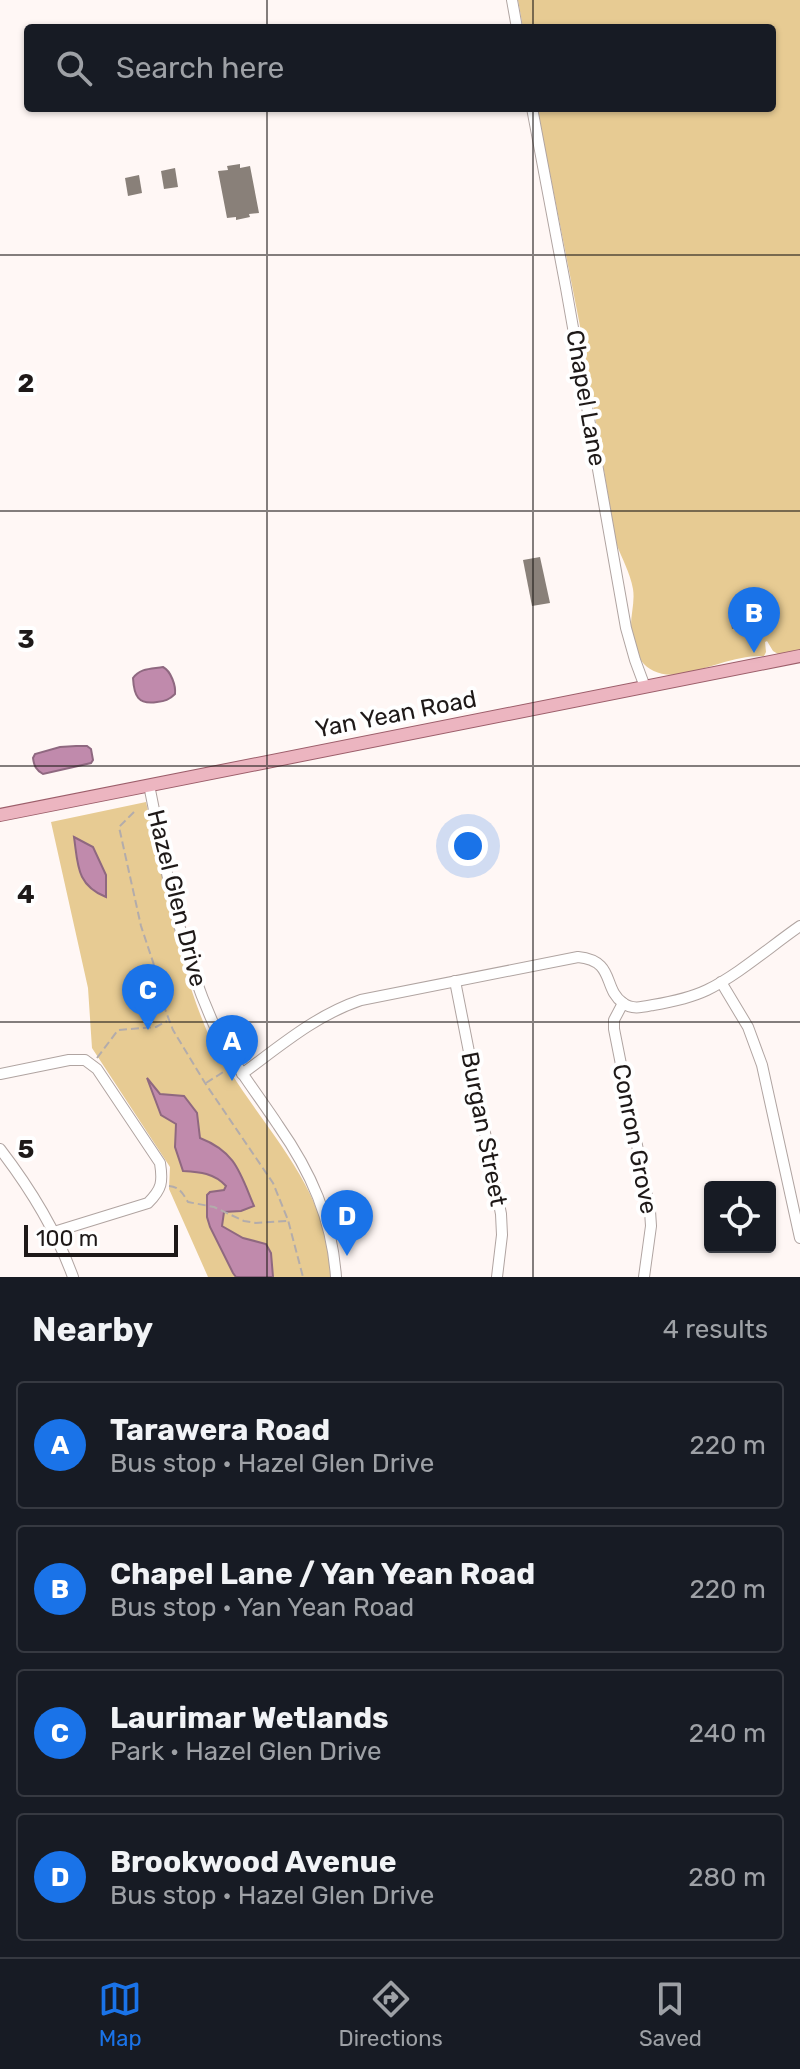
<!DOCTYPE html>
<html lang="en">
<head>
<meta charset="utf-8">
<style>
  :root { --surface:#171b24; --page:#242831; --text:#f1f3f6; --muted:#9ea1a6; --line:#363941; --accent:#1a73e8 }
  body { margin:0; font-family:Rubik,sans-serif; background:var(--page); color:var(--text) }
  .controls { position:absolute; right:24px; bottom:24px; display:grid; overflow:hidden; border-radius:8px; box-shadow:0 2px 6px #0004 }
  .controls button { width:72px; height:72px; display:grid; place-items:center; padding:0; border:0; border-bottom:2px solid var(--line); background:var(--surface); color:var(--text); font:40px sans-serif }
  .scale { position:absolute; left:24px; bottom:20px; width:154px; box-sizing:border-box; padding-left:8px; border:4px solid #1e1918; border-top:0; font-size:22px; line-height:28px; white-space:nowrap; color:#1e1918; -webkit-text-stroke:6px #fff; paint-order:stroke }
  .you { position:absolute; left:468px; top:846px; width:28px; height:28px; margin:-20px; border:6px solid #fff; border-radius:50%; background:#1a73e8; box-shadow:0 0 0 12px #1a73e833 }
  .badge { display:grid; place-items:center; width:52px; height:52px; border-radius:50%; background:var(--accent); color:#fff; font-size:26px; font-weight:700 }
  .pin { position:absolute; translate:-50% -66px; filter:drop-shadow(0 2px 4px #0008) }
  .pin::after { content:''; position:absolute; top:42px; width:28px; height:24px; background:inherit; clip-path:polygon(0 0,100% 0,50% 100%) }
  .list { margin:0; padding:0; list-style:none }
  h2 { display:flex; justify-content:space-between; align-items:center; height:104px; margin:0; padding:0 32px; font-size:34px }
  h2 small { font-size:26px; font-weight:400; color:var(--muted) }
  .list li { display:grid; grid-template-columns:52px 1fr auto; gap:24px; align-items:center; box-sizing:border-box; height:128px; margin:0 16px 16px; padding:0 16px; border:2px solid var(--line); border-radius:8px }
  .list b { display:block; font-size:30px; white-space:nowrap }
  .list p { margin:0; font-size:26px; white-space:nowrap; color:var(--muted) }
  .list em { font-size:26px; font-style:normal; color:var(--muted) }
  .icon { flex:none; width:44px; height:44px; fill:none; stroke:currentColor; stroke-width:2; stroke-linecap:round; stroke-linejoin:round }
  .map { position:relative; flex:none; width:800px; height:1277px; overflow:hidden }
  .search { position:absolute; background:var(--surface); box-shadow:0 2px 6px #0004; left:24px; right:24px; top:24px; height:88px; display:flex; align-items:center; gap:20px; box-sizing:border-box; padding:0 28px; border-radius:8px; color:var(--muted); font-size:30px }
  .sheet { height:680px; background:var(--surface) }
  nav { display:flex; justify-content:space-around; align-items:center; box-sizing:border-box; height:112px; border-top:2px solid var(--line); background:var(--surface); font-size:22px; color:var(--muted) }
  nav a { display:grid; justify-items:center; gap:4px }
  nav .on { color:var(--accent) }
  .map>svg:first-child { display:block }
</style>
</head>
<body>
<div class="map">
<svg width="800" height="1277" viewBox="0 0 800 1277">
  <rect width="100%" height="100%" fill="#fff7f5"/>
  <g fill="#e7cb93">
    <path d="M 518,0 L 800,0 L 800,651 L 778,654 L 773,651 L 767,641 L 765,642 L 766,652 L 764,656 C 735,655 709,669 680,674 C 648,679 631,657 631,626 C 631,613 635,602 633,589 C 630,572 622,559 616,543 L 580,326 L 537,108 L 772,108 L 772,28 L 523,28 Z"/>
    <path d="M 146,802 C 164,880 177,962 209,1036 C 215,1049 224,1061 231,1073 C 272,1138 331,1195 330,1277 L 208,1277 L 169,1189 L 170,1167 L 92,1048 L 88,988 L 51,822 Z"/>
  </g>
  <g fill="#c08aac" stroke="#8f6880" stroke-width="2">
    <path d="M 163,667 C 171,671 176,686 175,694 C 169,700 165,701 157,702 C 138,705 134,696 133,678 C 140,668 151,669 163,667 Z"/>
    <path d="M 76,746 L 87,746 L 91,749 L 93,760 L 91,763 L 43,774 C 36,770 34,766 33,758 L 35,754 L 60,747 Z"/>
    <path d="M 74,837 L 93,847 L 106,875 L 106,897 C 76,885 78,864 74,837 Z"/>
    <path d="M 147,1078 L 160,1094 L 184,1096 L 197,1113 L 200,1138 C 236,1152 240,1173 254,1206 L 241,1211 L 224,1212 L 222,1226 L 243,1238 L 266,1244 L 271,1253 L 273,1277 L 236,1277 L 233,1273 L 210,1227 L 207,1217 L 207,1195 L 210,1192 L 224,1190 L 226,1186 C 214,1173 200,1172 183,1171 L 175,1147 L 176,1124 L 161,1115 Z"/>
  </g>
  <g fill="#898079">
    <polygon points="240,164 240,168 250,166 259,213 249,214 250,217 236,220 236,217 227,218 218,171 228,170 227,166"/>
    <polygon points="175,168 178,187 164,189 161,171"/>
    <polygon points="139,175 142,193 128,196 125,178"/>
    <polygon points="540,557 550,603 532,606 523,560"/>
    <polygon points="754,613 756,623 732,629 730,618"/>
  </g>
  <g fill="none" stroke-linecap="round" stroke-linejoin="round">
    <g stroke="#b0a4a1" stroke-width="12">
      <g id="minor">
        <polyline points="512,0 517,28"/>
        <polyline points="532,108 566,288 626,628 635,660 645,687"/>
        <path d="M 149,785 C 166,868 179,950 215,1027 C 232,1062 256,1092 278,1125 C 311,1172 332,1219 336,1277"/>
        <polyline points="455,981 501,1214 502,1235 497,1277"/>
        <polyline points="721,982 748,1027 762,1065 800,1238"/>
        <polyline points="623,1003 614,1020 614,1029 650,1211 651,1226 644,1277"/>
        <path d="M 0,1074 L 69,1060 L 85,1060 L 97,1069 L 160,1163 C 163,1182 162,1189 148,1203 L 54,1232"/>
        <path d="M 242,1074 C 280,1046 316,1015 361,1000 L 578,957 C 616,961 602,988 623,1003 C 632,1010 643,1007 653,1005 C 671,1002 690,998 707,990 C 738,975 771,946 800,926"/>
        <path d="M 0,1149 C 30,1188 56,1230 73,1277"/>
      </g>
    </g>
    <g stroke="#9c5e6a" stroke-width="14">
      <polyline id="major" points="0,815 800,656"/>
    </g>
    <g stroke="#b3acab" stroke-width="2" stroke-dasharray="8 4" stroke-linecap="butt">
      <polyline points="134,812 119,827 141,926 155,968 163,1004 173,1030 205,1083 273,1183 288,1220 303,1277"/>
      <polyline points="97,1058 118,1030 156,1027 167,1021"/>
      <polyline points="206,1083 228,1069"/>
      <path d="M 169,1186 C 180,1187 183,1194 188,1202 L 214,1207 L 244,1221 L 256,1223 L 287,1221"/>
    </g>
    <use href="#minor" stroke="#fff" stroke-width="10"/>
    <use href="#major" stroke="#ecb5c0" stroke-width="12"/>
  </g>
  <path fill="none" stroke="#1e1918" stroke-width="2" stroke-opacity="0.55" d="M 267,0 L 267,28M 533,0 L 533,28M 267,108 L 267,1277M 533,108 L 533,1277M 0,255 L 800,255M 0,511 L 800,511M 0,766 L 800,766M 0,1022 L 800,1022"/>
  <g text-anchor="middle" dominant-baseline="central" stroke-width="8" stroke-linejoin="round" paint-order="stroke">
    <g font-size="24" fill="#1e1918" stroke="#fff">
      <text transform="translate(586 398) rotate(80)">Chapel Lane</text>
      <text transform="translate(396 714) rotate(-11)">Yan Yean Road</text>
      <text transform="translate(177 898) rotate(76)">Hazel Glen Drive</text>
      <text transform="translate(484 1129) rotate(79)">Burgan Street</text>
      <text transform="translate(635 1139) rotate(79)">Conron Grove</text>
    </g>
  </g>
  <g font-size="26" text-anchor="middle" font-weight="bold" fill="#1e1918" stroke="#fff" stroke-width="8" stroke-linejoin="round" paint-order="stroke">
    <text x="26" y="392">2</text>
    <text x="26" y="648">3</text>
    <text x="26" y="903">4</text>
    <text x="26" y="1158">5</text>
  </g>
</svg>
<div class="controls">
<button><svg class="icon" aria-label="locate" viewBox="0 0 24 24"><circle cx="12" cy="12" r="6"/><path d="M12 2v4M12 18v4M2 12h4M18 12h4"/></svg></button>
</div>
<div class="scale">100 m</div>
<div class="you"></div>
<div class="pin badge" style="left:232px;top:1081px">A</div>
<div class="pin badge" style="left:754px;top:653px">B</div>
<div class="pin badge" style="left:148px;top:1030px">C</div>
<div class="pin badge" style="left:347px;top:1256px">D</div>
<div class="search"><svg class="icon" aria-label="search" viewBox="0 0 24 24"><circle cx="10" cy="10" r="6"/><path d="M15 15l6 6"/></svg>Search here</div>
</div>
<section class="sheet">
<h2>Nearby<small>4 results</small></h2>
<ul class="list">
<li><span class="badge">A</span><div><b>Tarawera Road</b><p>Bus stop · Hazel Glen Drive</p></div><em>220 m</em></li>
<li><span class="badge">B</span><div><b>Chapel Lane / Yan Yean Road</b><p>Bus stop · Yan Yean Road</p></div><em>220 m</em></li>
<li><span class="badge">C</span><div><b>Laurimar Wetlands</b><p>Park · Hazel Glen Drive</p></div><em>240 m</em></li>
<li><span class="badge">D</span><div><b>Brookwood Avenue</b><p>Bus stop · Hazel Glen Drive</p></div><em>280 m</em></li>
</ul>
</section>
<nav>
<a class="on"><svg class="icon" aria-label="map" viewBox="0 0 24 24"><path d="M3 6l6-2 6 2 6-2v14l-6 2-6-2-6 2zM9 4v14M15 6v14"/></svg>Map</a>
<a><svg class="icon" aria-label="directions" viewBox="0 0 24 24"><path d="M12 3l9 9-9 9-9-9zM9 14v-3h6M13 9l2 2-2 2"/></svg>Directions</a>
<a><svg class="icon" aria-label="saved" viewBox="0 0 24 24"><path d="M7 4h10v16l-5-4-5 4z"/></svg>Saved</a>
</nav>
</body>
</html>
